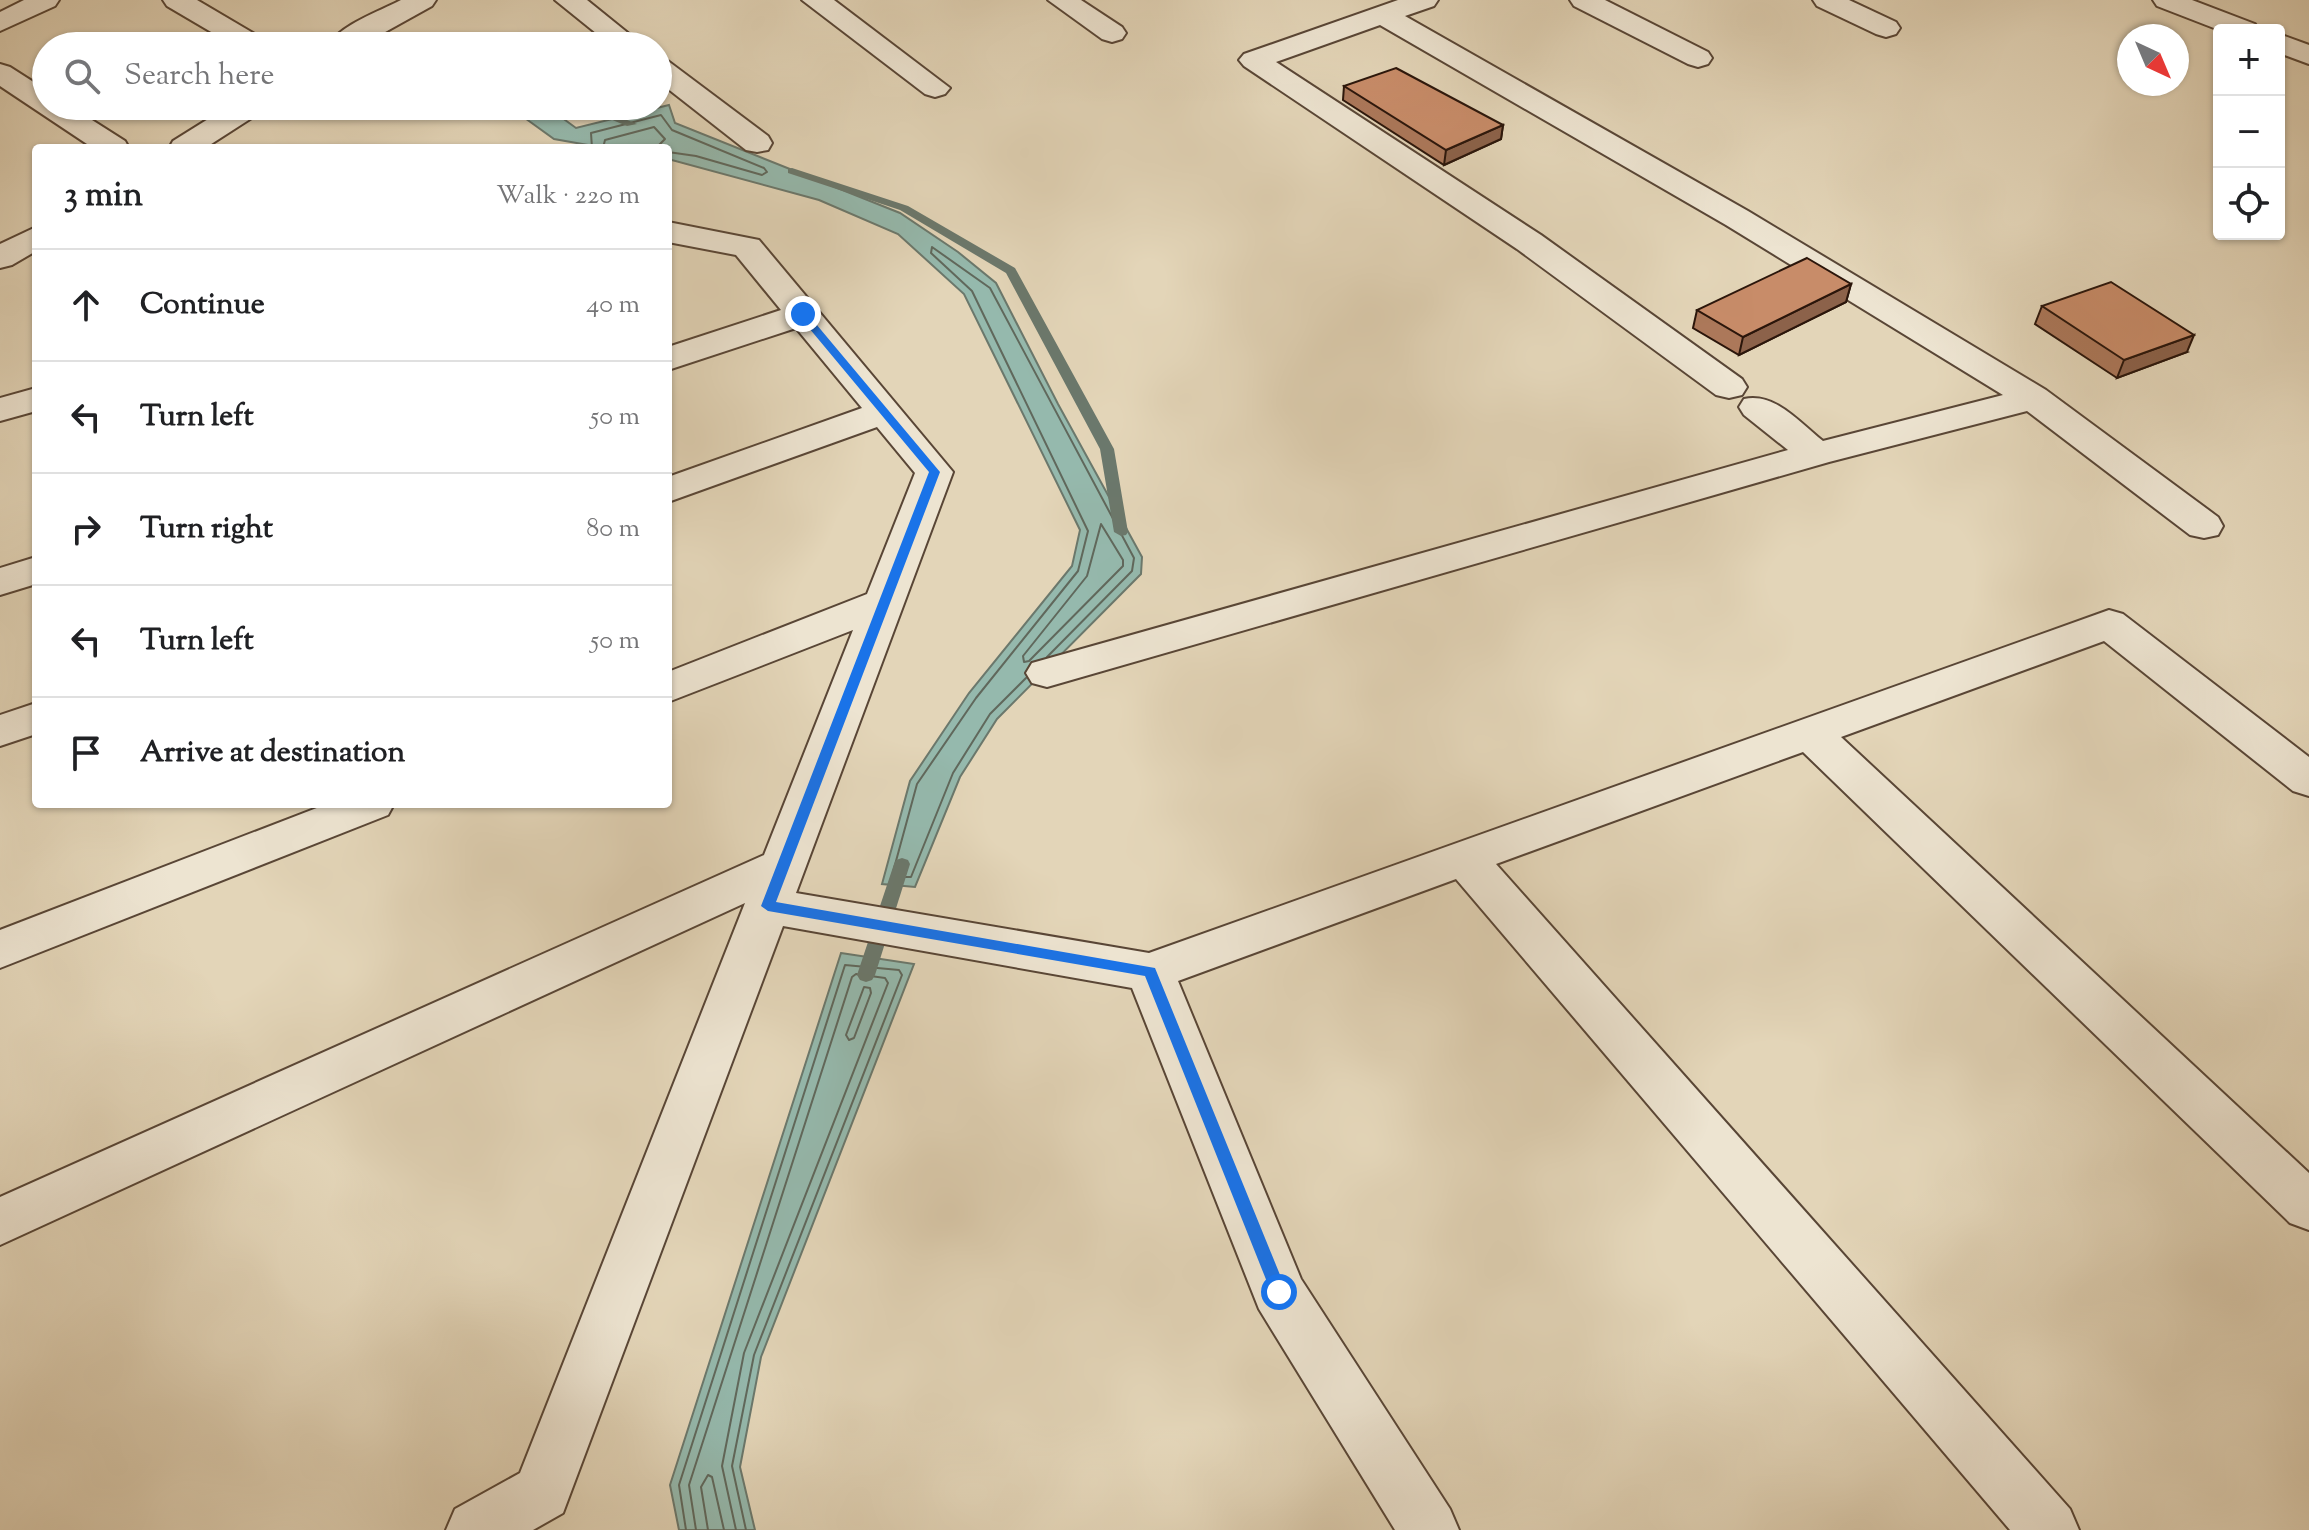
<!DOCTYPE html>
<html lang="en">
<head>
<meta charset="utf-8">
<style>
  :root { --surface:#fff; --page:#f6f6f6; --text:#202124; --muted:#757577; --line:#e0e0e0 }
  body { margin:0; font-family:"Sorts Mill Goudy",serif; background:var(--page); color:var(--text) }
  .controls { position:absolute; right:24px; top:24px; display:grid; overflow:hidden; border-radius:8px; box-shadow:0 2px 6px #0004 }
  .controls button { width:72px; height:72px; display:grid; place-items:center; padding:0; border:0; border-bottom:2px solid var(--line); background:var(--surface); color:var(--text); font:40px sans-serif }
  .compass { position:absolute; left:2117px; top:24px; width:72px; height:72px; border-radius:50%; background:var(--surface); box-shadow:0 2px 6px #0004; rotate:136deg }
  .stop { position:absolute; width:24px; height:24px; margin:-18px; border:6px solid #1a73e8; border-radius:50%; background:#fff }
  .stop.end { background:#1a73e8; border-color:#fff; box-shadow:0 2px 8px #0008 }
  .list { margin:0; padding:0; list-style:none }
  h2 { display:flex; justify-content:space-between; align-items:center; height:104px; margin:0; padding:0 32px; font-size:34px }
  h2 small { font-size:26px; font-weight:400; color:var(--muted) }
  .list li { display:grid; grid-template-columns:52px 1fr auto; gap:24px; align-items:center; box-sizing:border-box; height:112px; padding:0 32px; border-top:2px solid var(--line) }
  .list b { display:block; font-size:30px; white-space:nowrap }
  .list em { font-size:26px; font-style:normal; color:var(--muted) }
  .icon { flex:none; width:44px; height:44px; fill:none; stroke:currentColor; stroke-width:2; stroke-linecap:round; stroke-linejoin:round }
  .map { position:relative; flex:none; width:2309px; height:1530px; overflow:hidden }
  .search { position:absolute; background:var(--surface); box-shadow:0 2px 6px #0004; left:32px; top:32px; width:640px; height:88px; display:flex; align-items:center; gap:20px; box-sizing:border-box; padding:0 28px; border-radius:44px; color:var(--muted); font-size:30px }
  .panel { position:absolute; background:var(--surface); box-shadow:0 2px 6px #0004; left:32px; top:144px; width:640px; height:664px; border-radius:8px }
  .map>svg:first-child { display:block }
</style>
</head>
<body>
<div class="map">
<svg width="2309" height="1530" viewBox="0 0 2309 1530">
  <rect width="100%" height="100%" fill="#e3d5b8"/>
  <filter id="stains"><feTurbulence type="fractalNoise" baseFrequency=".0025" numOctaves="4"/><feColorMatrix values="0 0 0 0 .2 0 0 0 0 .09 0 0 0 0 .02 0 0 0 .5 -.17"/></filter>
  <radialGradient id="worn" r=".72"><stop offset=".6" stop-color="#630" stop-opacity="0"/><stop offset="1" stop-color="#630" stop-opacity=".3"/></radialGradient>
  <g fill="#95b9ad" stroke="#6b786c" stroke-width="2">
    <polygon points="669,105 675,123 900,213 958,252 996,283 1058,404 1142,557 1141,574 997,719 960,777 915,887 882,884 910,781 969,693 1072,566 1080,530 964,294 898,234 819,200 668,159 668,148 605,148 554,139 511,108 550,109 576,128"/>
    <polygon points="841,953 914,964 761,1357 740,1467 755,1530 679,1530 670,1485"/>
  </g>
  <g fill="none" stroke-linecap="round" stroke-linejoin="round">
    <g stroke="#60685c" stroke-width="2">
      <polyline points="592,148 591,133 661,115 672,130 764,168 767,172 762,175 696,156 668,152"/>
      <polyline points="603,148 605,140 654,127 665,139 656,148"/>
      <polygon points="1101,524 1123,560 1123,566 1029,661 1024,662 1023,656 1087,576"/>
      <polyline points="1026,678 990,714 953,773 911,877 895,877 893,872 917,784 976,698 1078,571 1088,531 972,291 931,253 932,247 990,288 1134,558 1132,571 1047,657"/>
      <polygon points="864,987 870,988 871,993 854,1038 849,1040 846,1035"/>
      <polyline points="686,1530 679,1485 845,965 899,970 902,975 754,1355 732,1466 746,1530"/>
      <polyline points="696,1530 689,1485 852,977 856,974 885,978 888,983 744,1353 722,1466 736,1530"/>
      <polyline points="708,1530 701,1487 708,1475 712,1477 724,1530"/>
    </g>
    <g fill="#6b786c" fill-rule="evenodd">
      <polygon points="321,106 428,106 423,109 383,114 326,109"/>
      <polygon points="578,106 593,106 637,124 627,126"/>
      <polygon points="792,168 908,206 1015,268 1114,449 1128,532 1126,535 1121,536 1114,532 1100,449 1006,273 900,210 788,173 788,169"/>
      <polygon points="902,858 908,860 910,864 875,975 872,980 866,982 860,980 857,975 894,864 896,860"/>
    </g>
    <g stroke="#594636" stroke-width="4">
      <g id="minor">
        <polygon points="24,0 59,0 55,6 0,31 0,12"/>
        <polygon points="163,0 197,0 265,40 269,46 235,46 167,6"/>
        <path d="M 401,0 L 436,0 L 432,6 L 360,46 L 327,46 C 342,24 378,12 401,0 Z"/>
        <polygon points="555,0 587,0 644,46 612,46"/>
        <polygon points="802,0 834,0 950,88 945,94 935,97 925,94"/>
        <polygon points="1048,0 1081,0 1122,27 1126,33 1122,39 1112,42 1102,39"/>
        <path d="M 1398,0 L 1438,0 L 1434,6 L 1405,16 L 1748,211 L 2046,390 L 2218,517 L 2223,526 L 2218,535 L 2204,538 L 2190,535 L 2027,411 L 1829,462 L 1047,687 L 1032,683 L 1026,673 L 1032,663 L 1788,450 L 1744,415 L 1739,407 L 1744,399 C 1775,392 1800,423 1823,441 L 2003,395 L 1726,225 L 1380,25 L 1276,62 L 1541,235 L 1742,379 L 1747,387 L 1742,395 L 1729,398 L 1716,395 L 1517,249 L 1244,66 L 1239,60 L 1244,54 Z"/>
        <polygon points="1570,0 1605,0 1708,52 1712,58 1708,64 1698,67 1688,64 1574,6"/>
        <polygon points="1813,0 1849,0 1896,22 1900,28 1896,34 1886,37 1876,34 1817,6"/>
        <polygon points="2153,0 2192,0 2255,24 2259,30 2219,30 2157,6"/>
        <polygon points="2279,34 2309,45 2309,64 2279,53"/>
        <polygon points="658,58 668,61 768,136 772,143 768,150 757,152 746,150 658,81"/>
        <polygon points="0,64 10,67 46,90 46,106 70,106 125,141 129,148 93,148 0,86"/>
        <polygon points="229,106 265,106 261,112 205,148 169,148 173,141"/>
        <polygon points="668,222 759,240 953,472 796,893 1149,953 2109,610 2123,614 2309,757 2309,796 2293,791 2104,641 1841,737 2309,1173 2309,1230 2290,1223 1803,752 1496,864 2070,1509 2079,1530 2010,1530 1456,879 1178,981 1301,1279 1450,1509 1459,1530 1395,1530 1259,1309 1132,988 783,926 563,1513 533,1530 446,1530 455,1509 520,1473 745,903 0,1245 0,1197 764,855 853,630 668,702 668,672 867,594 915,473 877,427 668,502 668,477 862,408 796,328 668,370 668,347 781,310 736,255 668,242"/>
        <polygon points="36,227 36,251 12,265 0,268 0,244"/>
        <polygon points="36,388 36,411 0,421 0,398"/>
        <polygon points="36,557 36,584 0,595 0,568"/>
        <polygon points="36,703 36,734 0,746 0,715"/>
        <polygon points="327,804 394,804 388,815 0,968 0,930"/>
      </g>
    </g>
    <use href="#minor" fill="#ede4d1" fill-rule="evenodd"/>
  </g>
  <g fill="#ac785a" stroke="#2b160b" stroke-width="2">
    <polygon points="1344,86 1503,125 1501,139 1444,165 1343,100"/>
    <polygon points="1851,284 1846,302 1739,355 1693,328 1697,310"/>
    <polygon points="2042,306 2187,352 2117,378 2035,324"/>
  </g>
  <g fill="#8c624a" stroke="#2b160b" stroke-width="2">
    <polygon points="1503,125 1501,139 1444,165 1446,150"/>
    <polygon points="1851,284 1846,302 1739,355 1743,337"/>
    <polygon points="2194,335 2187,352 2117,378 2124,360"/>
  </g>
  <g fill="#c88c69" stroke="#2b160b" stroke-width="2">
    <polygon points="1396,68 1503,125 1446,150 1344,86"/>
    <polygon points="1807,258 1851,284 1743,337 1697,310"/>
    <polygon points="2111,282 2194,335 2124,360 2042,306"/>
  </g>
  <polygon fill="#1a73e8" points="799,312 806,312 940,472 776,902 1155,968 1287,1292 1285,1297 1273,1297 1271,1292 1145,976 768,911 761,906 929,472 799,316"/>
  <rect width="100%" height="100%" filter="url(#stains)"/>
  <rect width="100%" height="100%" fill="url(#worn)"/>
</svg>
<div class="controls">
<button>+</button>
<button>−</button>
<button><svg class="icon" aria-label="locate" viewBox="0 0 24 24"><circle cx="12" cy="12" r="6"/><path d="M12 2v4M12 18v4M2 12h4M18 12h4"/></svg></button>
</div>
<svg class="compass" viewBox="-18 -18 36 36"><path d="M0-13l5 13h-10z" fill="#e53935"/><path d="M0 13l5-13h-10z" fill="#757577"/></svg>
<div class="stop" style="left:1279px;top:1292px"></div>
<div class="stop end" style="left:803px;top:314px"></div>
<div class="search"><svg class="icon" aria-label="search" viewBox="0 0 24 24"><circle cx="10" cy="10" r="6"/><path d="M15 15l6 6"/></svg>Search here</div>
<section class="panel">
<h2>3 min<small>Walk · 220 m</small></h2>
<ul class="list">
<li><svg class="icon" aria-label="ahead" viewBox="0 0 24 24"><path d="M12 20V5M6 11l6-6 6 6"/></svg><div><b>Continue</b></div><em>40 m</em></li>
<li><svg class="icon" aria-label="left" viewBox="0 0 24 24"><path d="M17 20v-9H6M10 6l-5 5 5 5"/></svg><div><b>Turn left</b></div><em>50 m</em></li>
<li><svg class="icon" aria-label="right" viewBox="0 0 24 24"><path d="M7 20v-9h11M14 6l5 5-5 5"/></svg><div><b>Turn right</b></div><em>80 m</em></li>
<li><svg class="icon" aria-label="left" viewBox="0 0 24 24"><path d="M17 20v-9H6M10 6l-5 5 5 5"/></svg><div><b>Turn left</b></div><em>50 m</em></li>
<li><svg class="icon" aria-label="arrive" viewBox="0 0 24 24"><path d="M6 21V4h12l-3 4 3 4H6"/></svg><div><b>Arrive at destination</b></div></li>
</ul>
</section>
</div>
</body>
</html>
